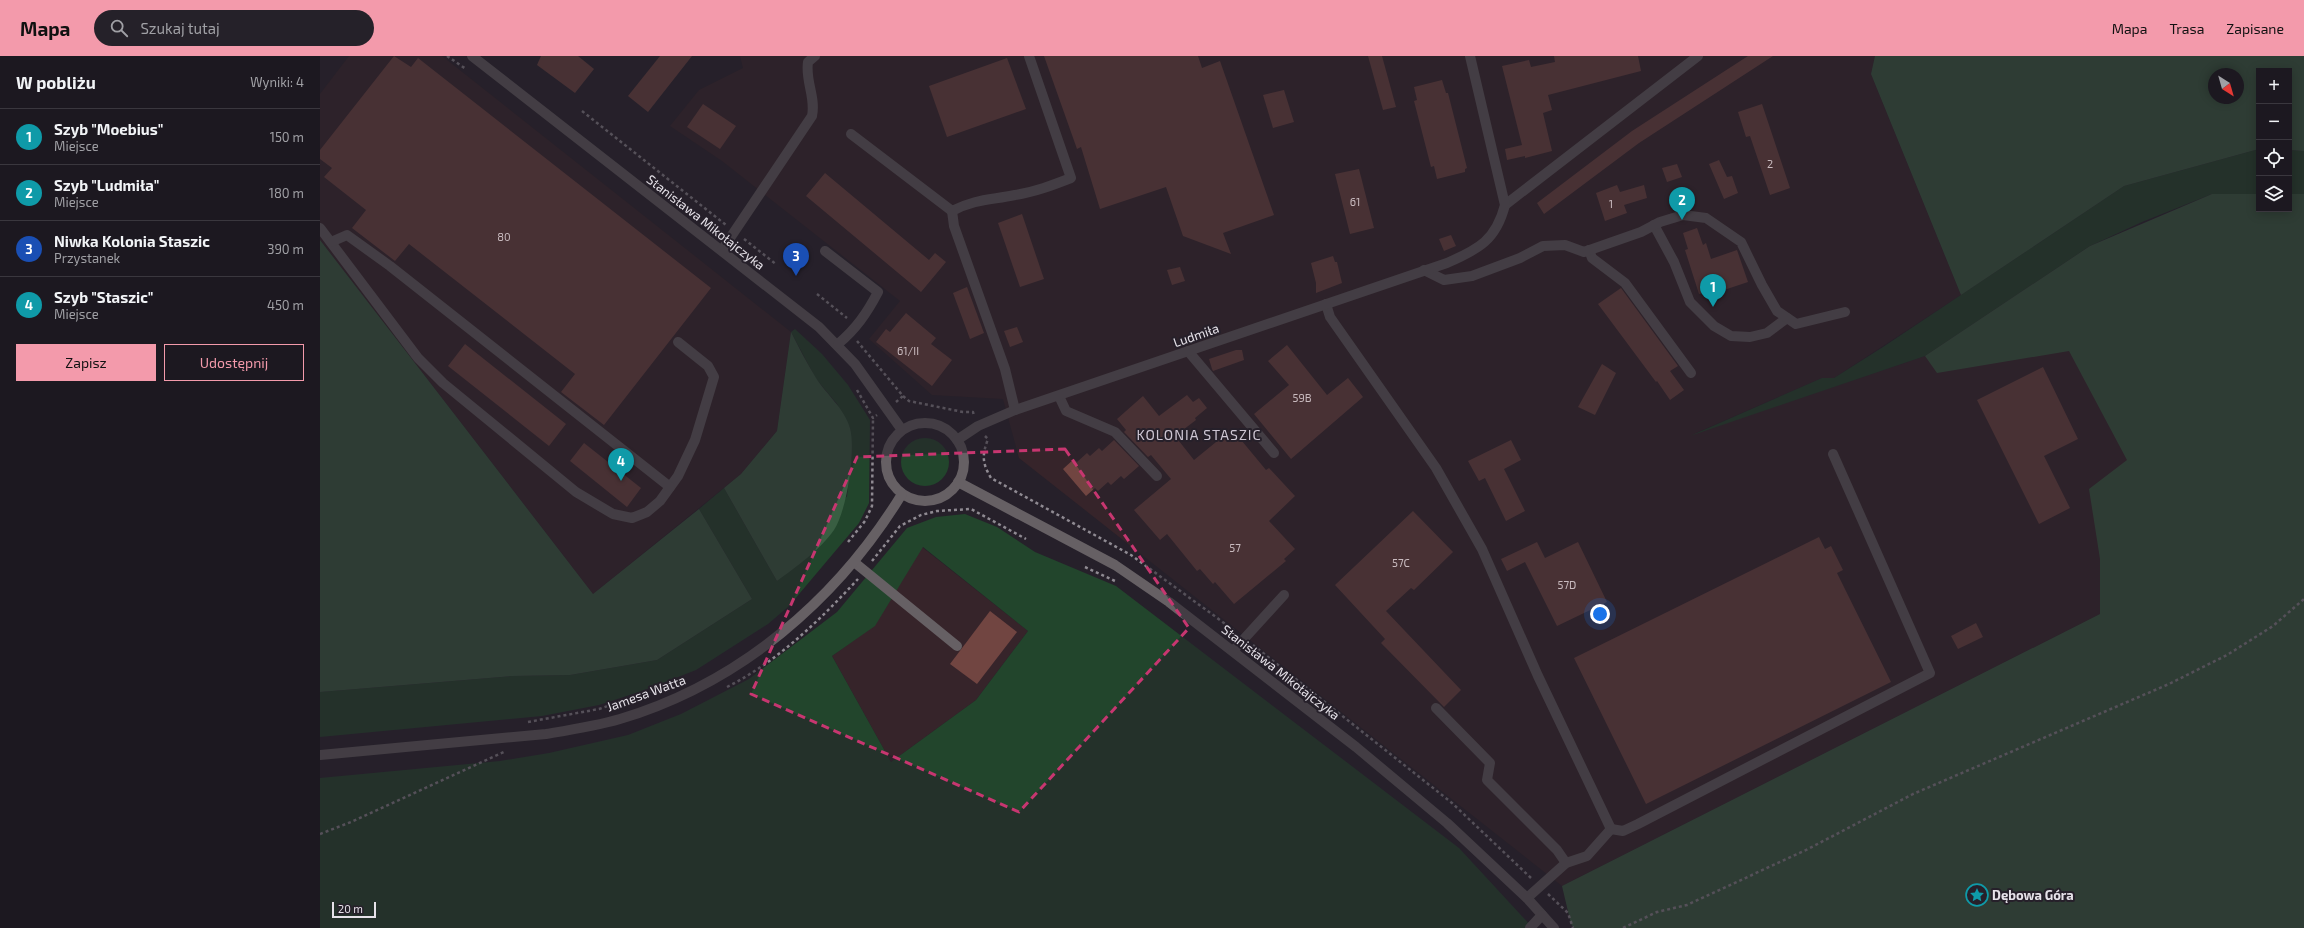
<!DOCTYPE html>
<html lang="pl">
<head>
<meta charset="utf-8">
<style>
  :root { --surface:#1c1820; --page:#252129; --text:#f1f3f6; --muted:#a0a0a5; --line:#3a373e; --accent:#f39aab }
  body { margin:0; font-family:"Exo 2",sans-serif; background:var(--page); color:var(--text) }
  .controls { position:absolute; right:12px; top:12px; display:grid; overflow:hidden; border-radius:0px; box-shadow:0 2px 10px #0003 }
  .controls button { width:36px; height:36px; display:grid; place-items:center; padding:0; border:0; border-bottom:1px solid var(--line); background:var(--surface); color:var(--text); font:20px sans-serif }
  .compass { position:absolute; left:1888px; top:12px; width:36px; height:36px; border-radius:50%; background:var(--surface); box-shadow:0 2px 10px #0003; rotate:143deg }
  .scale { position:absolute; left:12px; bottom:10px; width:44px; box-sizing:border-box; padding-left:4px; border:2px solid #e6e2e9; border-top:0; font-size:11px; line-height:14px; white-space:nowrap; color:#e6e2e9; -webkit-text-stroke:3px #26202a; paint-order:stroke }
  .you { position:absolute; left:1280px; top:558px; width:14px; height:14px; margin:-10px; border:3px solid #fff; border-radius:50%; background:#1a73e8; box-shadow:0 0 0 6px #1a73e833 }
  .badge { display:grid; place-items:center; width:26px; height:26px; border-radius:50%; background:var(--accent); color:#fff; font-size:13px; font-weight:700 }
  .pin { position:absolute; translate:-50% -33px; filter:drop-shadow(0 1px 2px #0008) }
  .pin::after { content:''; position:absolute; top:21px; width:14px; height:12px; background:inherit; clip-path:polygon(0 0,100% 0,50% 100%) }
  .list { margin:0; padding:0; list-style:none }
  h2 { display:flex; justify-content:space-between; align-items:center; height:52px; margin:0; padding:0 16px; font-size:17px }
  h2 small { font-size:13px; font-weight:400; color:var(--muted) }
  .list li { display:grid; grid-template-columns:26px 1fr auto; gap:12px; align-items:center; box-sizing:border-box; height:56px; padding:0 16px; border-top:1px solid var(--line) }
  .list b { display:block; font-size:15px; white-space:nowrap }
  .list p { margin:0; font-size:13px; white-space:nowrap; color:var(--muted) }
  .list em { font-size:13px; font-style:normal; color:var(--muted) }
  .actions { display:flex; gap:8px; padding:12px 16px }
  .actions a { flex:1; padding:9px 0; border:1px solid var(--accent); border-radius:0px; text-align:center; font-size:14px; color:var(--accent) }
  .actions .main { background:var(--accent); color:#111 }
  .icon { flex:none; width:22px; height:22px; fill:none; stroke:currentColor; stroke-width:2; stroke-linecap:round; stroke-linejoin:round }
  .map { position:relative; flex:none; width:1984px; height:872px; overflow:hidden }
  header { display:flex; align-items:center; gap:24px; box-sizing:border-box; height:56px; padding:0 20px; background:var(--accent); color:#111 }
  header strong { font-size:19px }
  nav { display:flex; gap:22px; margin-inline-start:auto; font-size:14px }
  .search { width:280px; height:36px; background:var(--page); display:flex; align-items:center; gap:10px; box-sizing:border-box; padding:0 14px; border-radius:22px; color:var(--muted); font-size:15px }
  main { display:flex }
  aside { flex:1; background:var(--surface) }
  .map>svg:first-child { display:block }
</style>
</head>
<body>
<header>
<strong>Mapa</strong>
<div class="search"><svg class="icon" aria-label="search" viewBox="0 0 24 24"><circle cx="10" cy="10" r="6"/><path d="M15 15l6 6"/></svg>Szukaj tutaj</div>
<nav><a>Mapa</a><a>Trasa</a><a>Zapisane</a></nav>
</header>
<main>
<aside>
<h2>W pobliżu<small>Wyniki: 4</small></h2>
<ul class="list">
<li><span class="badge" style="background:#0f9aa8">1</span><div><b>Szyb &quot;Moebius&quot;</b><p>Miejsce</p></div><em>150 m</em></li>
<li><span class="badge" style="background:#0f9aa8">2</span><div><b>Szyb &quot;Ludmiła&quot;</b><p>Miejsce</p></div><em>180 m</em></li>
<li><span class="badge" style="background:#1a4fb4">3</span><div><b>Niwka Kolonia Staszic</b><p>Przystanek</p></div><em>390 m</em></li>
<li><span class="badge" style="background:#0f9aa8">4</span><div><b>Szyb &quot;Staszic&quot;</b><p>Miejsce</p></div><em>450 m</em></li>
</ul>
<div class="actions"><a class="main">Zapisz</a><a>Udostępnij</a></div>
</aside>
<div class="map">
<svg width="1984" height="872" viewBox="0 0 1984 872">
  <rect width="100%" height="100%" fill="#26202a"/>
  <g fill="#36242a">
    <polygon points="29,0 122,0 471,276 457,375 421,418 273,538 0,184 0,38"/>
    <polygon points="420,0 1555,0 1551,18 1641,239 1514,322 1502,322 1376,377 1605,300 1770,190 1960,454 1780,558 1242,830 699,402 683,343 612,339 549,283 580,245 402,105 350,70 379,34 423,12"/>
    <polygon points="602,491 708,575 656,644 571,706 512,600 555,569"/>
  </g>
  <g fill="#22452c" fill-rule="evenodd">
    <polygon points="1939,93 1939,138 1892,138 1822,166 1770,190 1605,300 1370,380 1502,322 1514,322 1563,291 1804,130"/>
    <polygon points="1969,94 1984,95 1984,138 1969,138"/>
    <polygon points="475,273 502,298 528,329 550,364 549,447 539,467 469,550 448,568 376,614 322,635 279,649 222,660 0,681 0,636 192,620 250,619 337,604 432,543 379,453 404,432 457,525 527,440 532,397 530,372 517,348 496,323 471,276"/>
    <circle cx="605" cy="406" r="24"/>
    <path d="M 645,458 L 677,471 L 715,496 L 796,530 L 1139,792 L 1213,872 L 0,872 L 0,722 L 180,705 L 229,697 L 308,679 L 361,658 L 429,623 L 517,556 L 587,472 L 616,461 ZM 603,491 L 708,575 L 656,644 L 571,706 L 512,600 L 555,570 Z"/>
  </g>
  <g fill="#395e42" fill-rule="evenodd">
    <path d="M 1555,0 L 1984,0 L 1984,95 L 1969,94 L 1969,15 L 1939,15 L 1939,93 L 1804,130 L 1641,239 L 1551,18 ZM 1894,18 L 1918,18 L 1918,42 L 1894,42 Z"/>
    <polygon points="1892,138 1939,138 1939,153 1969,153 1969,138 1984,138 1984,872 1254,872 1251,868 1242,830 1780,558 1780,503 1769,433 1807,404 1749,295 1617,317 1605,300 1770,190"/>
    <polygon points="0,184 273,538 379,453 432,543 337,604 250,619 192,620 0,636"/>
    <path d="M 471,276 C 479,292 487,307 496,322 C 507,339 524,352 530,372 C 536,395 527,454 514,474 C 501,493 476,511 457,525 L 404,432 L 421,418 L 457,375 Z"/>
  </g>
  <g fill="#714541">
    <polygon points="74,0 91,11 98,2 391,232 284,369 241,336 255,318 89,188 75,205 32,172 46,154 4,121 12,112 0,103 0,94"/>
    <polygon points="221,0 258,0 274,13 255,37 217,9"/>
    <polygon points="340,0 372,0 328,56 308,40"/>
    <polygon points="724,0 878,0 882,12 900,5 954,159 903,177 911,198 863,180 846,131 780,153 761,91 757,93"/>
    <polygon points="1048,0 1062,0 1076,51 1063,54"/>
    <polygon points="1234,0 1318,0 1321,15 1228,39 1232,54 1223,57 1232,95 1205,102 1205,100 1187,104 1185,93 1202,89 1182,10 1209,4 1211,11 1235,6"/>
    <polygon points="1428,0 1453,0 1319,87 1224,158 1217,147 1312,75"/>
    <polygon points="687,2 706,53 627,81 609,30"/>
    <polygon points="1122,24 1126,37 1128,37 1147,112 1145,113 1145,116 1117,123 1114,110 1111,111 1094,45 1097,44 1094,31"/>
    <polygon points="964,34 974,66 953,72 943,39"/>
    <polygon points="383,48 416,70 400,93 367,71"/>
    <polygon points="1442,48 1470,132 1450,139 1430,80 1426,81 1418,56"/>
    <polygon points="1399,104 1407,121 1412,120 1418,137 1404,143 1389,108"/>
    <polygon points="1357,108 1362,121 1347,126 1342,112"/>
    <polygon points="1039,113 1054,172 1030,178 1015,118"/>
    <polygon points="505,117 609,204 615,197 626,206 601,236 486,140"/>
    <polygon points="1297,129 1300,136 1324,129 1327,142 1304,149 1307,157 1285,165 1276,137"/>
    <polygon points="702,158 724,223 700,231 678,167"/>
    <polygon points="1377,172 1383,189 1386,187 1391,203 1417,194 1428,226 1401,235 1400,232 1379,238 1365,194 1368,193 1363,177"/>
    <polygon points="1131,179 1136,190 1124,195 1119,183"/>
    <polygon points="1013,200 1015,206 1017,206 1022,227 996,237 996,227 991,207"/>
    <polygon points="860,211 865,225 852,229 847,214"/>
    <polygon points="647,231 664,277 650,283 633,237"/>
    <polygon points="1301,232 1358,310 1350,315 1364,334 1350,344 1337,325 1336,326 1278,248"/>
    <polygon points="586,257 616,282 611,288 632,304 612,330 556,286 566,273 570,276"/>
    <polygon points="697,271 703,286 690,291 684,275"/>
    <polygon points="145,288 246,368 229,390 128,310"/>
    <polygon points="967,289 1007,339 1028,322 1043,341 971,403 934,358 969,329 948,305"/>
    <polygon points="916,294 922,294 924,304 893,315 892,313 889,303"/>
    <polygon points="1282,308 1296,317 1275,359 1258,351"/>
    <polygon points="1723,311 1758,383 1724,400 1750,452 1719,468 1657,344"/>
    <polygon points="867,339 873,346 879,342 887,352 875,362 876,364 855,380 874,404 912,373 946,414 949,412 975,440 949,465 975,493 964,503 966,505 914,548 895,526 893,528 880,513 877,515 847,478 840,484 814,454 851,423 831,399 828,401 804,376 806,374 797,363 823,340 839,360"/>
    <polygon points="794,384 819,410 804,423 801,420 791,429 788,426 778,435 775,432 766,440 743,413 754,403 757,406 767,397 770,400 779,392 782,395"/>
    <polygon points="1191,384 1201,404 1184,413 1205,455 1186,465 1165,422 1159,425 1148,405"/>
    <polygon points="264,387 321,432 307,451 250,405"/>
    <polygon points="1093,455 1133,496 1094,534 1091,532 1066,555 1141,634 1124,651 1061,587 1065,583 1015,529"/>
    <polygon points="1499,481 1505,493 1511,490 1523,514 1517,517 1571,626 1326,748 1254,602"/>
    <polygon points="1217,486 1225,502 1258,486 1287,546 1237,570 1205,506 1187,515 1181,503"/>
    <polygon points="670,555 697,576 657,628 630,608"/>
    <polygon points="1656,567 1663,581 1638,593 1631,580"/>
  </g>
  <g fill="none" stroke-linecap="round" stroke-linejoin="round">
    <g stroke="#8f8a92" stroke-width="2.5" stroke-dasharray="3 3" stroke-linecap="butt">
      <polyline points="127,0 146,13"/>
      <polyline points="262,55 406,169"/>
      <polyline points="424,183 457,209"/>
      <polyline points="497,238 527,262"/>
      <polyline points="537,285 583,340 576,346"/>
      <polyline points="537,334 553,362 557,359"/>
      <polyline points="583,340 589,345 643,356 653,356 654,360"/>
      <path d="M 665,380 L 668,383 C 662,399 662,407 671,422 L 811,499 L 915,575"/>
      <polyline points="528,486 545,465 552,450 553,362"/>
      <polyline points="552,505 580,470 601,459 617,455 651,453 706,483"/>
      <polyline points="765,511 797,526"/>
      <polyline points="933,589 1132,747 1211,822"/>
      <path d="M 407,631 C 458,605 499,565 538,523"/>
      <polyline points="208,666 279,653 355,627"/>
      <polyline points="0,778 31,766 186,695"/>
      <polyline points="1228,838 1248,857 1253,872"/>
      <polyline points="1303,872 1337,856 1367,849 1488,793 1593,738 1849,628 1907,599 1953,570 1984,543"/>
    </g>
    <g stroke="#666064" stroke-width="10">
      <polyline points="152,0 499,271 535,308 582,374"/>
      <polyline points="531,78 632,155"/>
      <polyline points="1185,149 1378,0"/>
      <polyline points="1334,169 1354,206 1370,246 1394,270 1411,280 1430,281 1447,277 1467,262"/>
      <polyline points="0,172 98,302 123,327 256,436 293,458 312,462 327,456 340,445 358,420 375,384 394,321 388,310 358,286"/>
      <polyline points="11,186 27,179 70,210 350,431"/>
      <path d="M 402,194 L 492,60 C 496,41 485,25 488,6 L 495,0"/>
      <polyline points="1269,194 1272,202 1305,227 1371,317"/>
      <path d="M 505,195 L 558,236 C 547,257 536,273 518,288"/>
      <polyline points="1104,214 1124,224 1152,220 1200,202 1223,190 1245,189 1264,196 1321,176 1340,166 1363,159 1386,162 1421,186 1442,229 1457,255 1476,268 1525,256"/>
      <polyline points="1006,248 1010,261 1116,412 1162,493 1218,620 1291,773 1267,800 1246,807 1207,842"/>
      <polyline points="868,295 954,397"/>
      <polyline points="739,340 746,355 795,376 837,420"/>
      <path d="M 695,354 L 685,313 L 634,170 L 632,155 C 655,143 671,144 695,139 C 715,136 733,129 751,122 L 709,0"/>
      <circle cx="605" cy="406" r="39"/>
      <path d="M 637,384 L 658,370 L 695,354 L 1127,207 C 1159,193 1176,184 1185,149 L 1150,0"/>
      <polyline points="638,426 795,509 849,546 1036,691 1127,767 1207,842 1234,872"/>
      <polyline points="534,506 637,590"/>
      <polyline points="913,595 964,539"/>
      <polyline points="1116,652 1170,707 1167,724 1237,794 1246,807"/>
      <path d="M 0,699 L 226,678 C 250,674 276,670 300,663 C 420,627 517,544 582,438"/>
      <polyline points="1291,773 1303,775 1318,768 1610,617 1513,398"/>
      <polyline points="1210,872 1222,859"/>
    </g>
  </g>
  <path d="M0 0H1984V872H0ZM 745,393 L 869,572 L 699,756 L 431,638 L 537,401 Z" fill="#26202a" fill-opacity=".55" fill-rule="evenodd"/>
  <path fill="none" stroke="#c73670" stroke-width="3" stroke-dasharray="8 5" stroke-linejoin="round" d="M 745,393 L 869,572 L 699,756 L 431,638 L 537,401 Z"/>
  <defs>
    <g id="sight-ring" transform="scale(1.15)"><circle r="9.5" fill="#26202a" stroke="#0f9aa8" stroke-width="1.5"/><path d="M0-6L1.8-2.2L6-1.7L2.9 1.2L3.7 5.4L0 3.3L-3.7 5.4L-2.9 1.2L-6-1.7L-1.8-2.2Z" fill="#0f9aa8"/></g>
  </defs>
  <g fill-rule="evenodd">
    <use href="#sight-ring" x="1657" y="839"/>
  </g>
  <g text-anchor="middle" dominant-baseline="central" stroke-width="4" stroke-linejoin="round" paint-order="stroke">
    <g font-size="11" fill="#c9bbbf">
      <text x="1450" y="107">2</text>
      <text x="1035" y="145">61</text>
      <text x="1291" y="147">1</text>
      <text x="184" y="180">80</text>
      <text x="588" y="294">61/II</text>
      <text x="982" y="341">59B</text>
      <text x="915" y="491">57</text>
      <text x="1081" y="506">57C</text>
      <text x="1247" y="528">57D</text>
    </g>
    <g font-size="13" fill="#e6e2e9" stroke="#26202a">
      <text transform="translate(386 166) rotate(38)">Stanisława Mikołajczyka</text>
      <text transform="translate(876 279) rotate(-19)">Ludmiła</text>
      <text transform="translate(961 616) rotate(38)">Stanisława Mikołajczyka</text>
      <text transform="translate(326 637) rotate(-20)">Jamesa Watta</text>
    </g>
    <g font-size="13" font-weight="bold" fill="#e6e2e9" stroke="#26202a" text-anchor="start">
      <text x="1672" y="839">Dębowa Góra</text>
    </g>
    <g font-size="14" letter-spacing="1" fill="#cec6d3" stroke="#26202a">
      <text x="879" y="378">KOLONIA STASZIC</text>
    </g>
  </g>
</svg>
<div class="controls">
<button>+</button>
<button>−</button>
<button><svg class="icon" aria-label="locate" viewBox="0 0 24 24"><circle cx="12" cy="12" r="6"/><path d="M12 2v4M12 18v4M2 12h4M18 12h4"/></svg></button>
<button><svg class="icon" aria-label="layers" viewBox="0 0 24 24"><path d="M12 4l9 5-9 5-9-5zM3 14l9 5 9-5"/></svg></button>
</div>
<svg class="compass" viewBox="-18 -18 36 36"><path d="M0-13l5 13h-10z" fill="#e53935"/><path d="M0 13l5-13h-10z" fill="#a0a0a5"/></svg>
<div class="scale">20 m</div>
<div class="you"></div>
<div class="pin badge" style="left:1393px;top:251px;background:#0f9aa8">1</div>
<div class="pin badge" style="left:1362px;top:164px;background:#0f9aa8">2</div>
<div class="pin badge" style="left:476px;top:220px;background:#1a4fb4">3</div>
<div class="pin badge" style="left:301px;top:425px;background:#0f9aa8">4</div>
</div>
</main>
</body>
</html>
